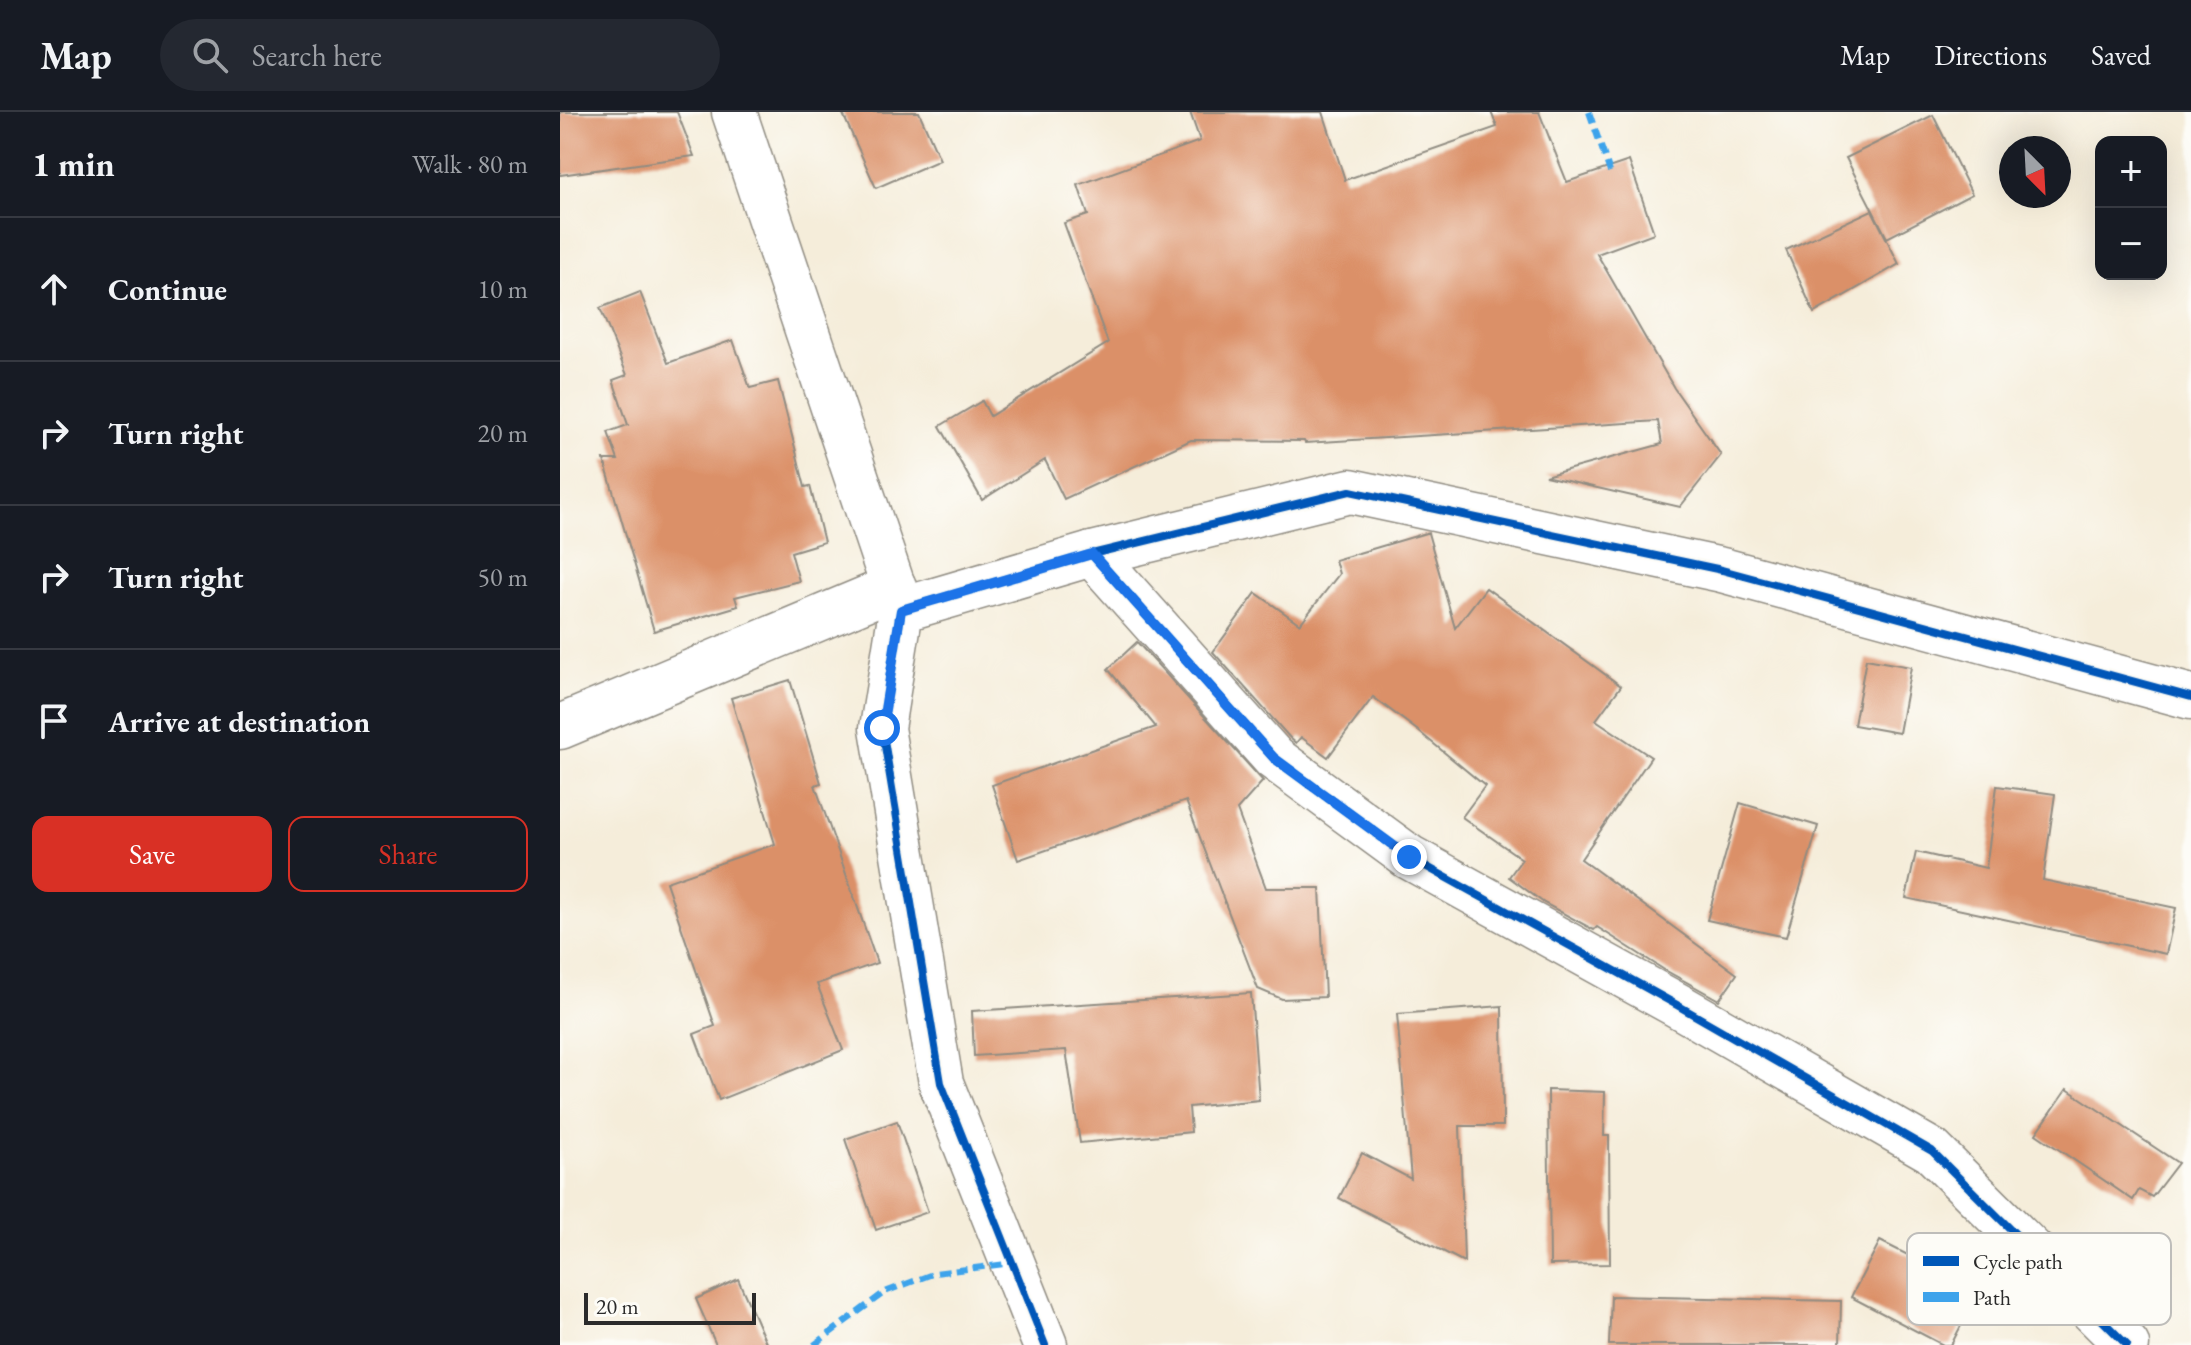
<!DOCTYPE html>
<html lang="en">
<head>
<meta charset="utf-8">
<style>
  :root { --surface:#171b24; --page:#242831; --text:#f1f3f6; --muted:#9ea1a6; --line:#363941; --accent:#d93025 }
  body { margin:0; font-family:"EB Garamond",serif; background:var(--page); color:var(--text) }
  .controls { position:absolute; right:24px; top:24px; display:grid; overflow:hidden; border-radius:16px; box-shadow:0 8px 32px #0002 }
  .controls button { width:72px; height:72px; display:grid; place-items:center; padding:0; border:0; border-bottom:2px solid var(--line); background:var(--surface); color:var(--text); font:40px sans-serif }
  .compass { position:absolute; left:1439px; top:24px; width:72px; height:72px; border-radius:50%; background:var(--surface); box-shadow:0 8px 32px #0002; rotate:156deg }
  .scale { position:absolute; left:24px; bottom:20px; width:172px; box-sizing:border-box; padding-left:8px; border:4px solid #2b2b2b; border-top:0; font-size:22px; line-height:28px; white-space:nowrap; color:#2b2b2b; -webkit-text-stroke:6px #fdfcf7; paint-order:stroke }
  .stop { position:absolute; width:24px; height:24px; margin:-18px; border:6px solid #1a73e8; border-radius:50%; background:#fff }
  .stop.end { background:#1a73e8; border-color:#fff; box-shadow:0 2px 8px #0008 }
  .list { margin:0; padding:0; list-style:none }
  h2 { display:flex; justify-content:space-between; align-items:center; height:104px; margin:0; padding:0 32px; font-size:34px }
  h2 small { font-size:26px; font-weight:400; color:var(--muted) }
  .list li { display:grid; grid-template-columns:52px 1fr auto; gap:24px; align-items:center; box-sizing:border-box; height:144px; padding:0 32px; border-top:2px solid var(--line) }
  .list b { display:block; font-size:30px; white-space:nowrap }
  .list em { font-size:26px; font-style:normal; color:var(--muted) }
  .actions { display:flex; gap:16px; padding:24px 32px }
  .actions a { flex:1; padding:18px 0; border:2px solid var(--accent); border-radius:16px; text-align:center; font-size:28px; color:var(--accent) }
  .actions .main { background:var(--accent); color:#fff }
  .icon { flex:none; width:44px; height:44px; fill:none; stroke:currentColor; stroke-width:2; stroke-linecap:round; stroke-linejoin:round }
  .map { position:relative; flex:none; width:1631px; height:1233px; overflow:hidden }
  header { display:flex; align-items:center; gap:48px; box-sizing:border-box; height:112px; padding:0 40px; background:var(--surface); border-bottom:2px solid var(--line) }
  header strong { font-size:38px }
  nav { display:flex; gap:44px; margin-inline-start:auto; font-size:28px }
  .search { width:560px; height:72px; background:var(--page); display:flex; align-items:center; gap:20px; box-sizing:border-box; padding:0 28px; border-radius:44px; color:var(--muted); font-size:30px }
  main { display:flex }
  aside { flex:1; background:var(--surface) }
  .map>svg:first-child { display:block }
</style>
</head>
<body>
<header>
<strong>Map</strong>
<div class="search"><svg class="icon" aria-label="search" viewBox="0 0 24 24"><circle cx="10" cy="10" r="6"/><path d="M15 15l6 6"/></svg>Search here</div>
<nav><a>Map</a><a>Directions</a><a>Saved</a></nav>
</header>
<main>
<aside>
<h2>1 min<small>Walk · 80 m</small></h2>
<ul class="list">
<li><svg class="icon" aria-label="ahead" viewBox="0 0 24 24"><path d="M12 20V5M6 11l6-6 6 6"/></svg><div><b>Continue</b></div><em>10 m</em></li>
<li><svg class="icon" aria-label="right" viewBox="0 0 24 24"><path d="M7 20v-9h11M14 6l5 5-5 5"/></svg><div><b>Turn right</b></div><em>20 m</em></li>
<li><svg class="icon" aria-label="right" viewBox="0 0 24 24"><path d="M7 20v-9h11M14 6l5 5-5 5"/></svg><div><b>Turn right</b></div><em>50 m</em></li>
<li><svg class="icon" aria-label="arrive" viewBox="0 0 24 24"><path d="M6 21V4h12l-3 4 3 4H6"/></svg><div><b>Arrive at destination</b></div></li>
</ul>
<div class="actions"><a class="main">Save</a><a>Share</a></div>
</aside>
<div class="map">
<svg width="1631" height="1233" viewBox="0 0 1631 1233">
  <rect width="100%" height="100%" fill="#fdfcf7"/>
  <filter id="ink" filterUnits="userSpaceOnUse"><feTurbulence type="fractalNoise" baseFrequency=".0125" numOctaves="2"/><feDisplacementMap in="SourceGraphic" scale="16" xChannelSelector="R" yChannelSelector="G"/><feConvolveMatrix kernelMatrix="1 2 1 2 8 2 1 2 1" color-interpolation-filters="sRGB"/></filter>
  <filter id="wash" filterUnits="userSpaceOnUse"><feTurbulence type="fractalNoise" baseFrequency=".006" numOctaves="4" result="noise"/><feDisplacementMap in="SourceGraphic" scale="32" xChannelSelector="R" yChannelSelector="G"/><feGaussianBlur stdDeviation="1.8" result="paint"/><feColorMatrix in="noise" values="0 0 0 0 0 0 0 0 0 0 0 0 0 0 0 0 0 1.4 0 .05"/><feComposite in="paint" operator="in"/></filter>
  <g filter="url(#wash)">
    <rect width="100%" height="100%" fill="#f5edda"/>
    <g id="blocks">
      <g fill="#db9068">
        <polygon points="0,0 117,0 134,44 0,63"/>
        <polygon points="282,0 359,0 380,48 316,76"/>
        <polygon points="630,0 763,0 785,68 937,15 931,0 979,0 1007,70 1069,49 1094,121 1037,142 1114,276 1161,343 1120,395 985,364 1102,332 1098,309 745,331 744,329 631,328 504,387 485,348 422,388 380,314 422,289 430,304 548,231 504,111 528,103 518,73 640,29"/>
        <polygon points="1373,3 1412,82 1327,126 1286,46"/>
        <polygon points="1312,98 1339,152 1254,201 1226,138"/>
        <polygon points="80,180 108,251 173,228 190,276 218,269 245,375 250,374 264,430 231,440 239,469 175,485 178,494 94,519 44,348 58,348 48,320 68,313 53,268 67,263 40,196"/>
        <polygon points="866,421 868,421 895,516 926,476 1061,574 1036,608 1091,645 1021,747 1177,862 1159,888 1103,857 1037,815 1034,818 984,791 949,765 962,747 902,705 925,674 857,618 813,585 768,645 741,625 736,631 731,627 653,540 696,481 740,512 779,462 775,448"/>
        <polygon points="577,530 703,669 677,698 706,776 760,776 765,885 722,887 698,877 626,689 458,748 432,673 596,615 548,557"/>
        <polygon points="1306,547 1351,555 1339,621 1294,613"/>
        <polygon points="230,568 261,671 255,673 317,851 257,872 283,938 159,988 134,922 155,914 106,770 215,732 171,586"/>
        <polygon points="1437,674 1495,682 1483,768 1616,796 1606,842 1346,786 1356,740 1426,756"/>
        <polygon points="1180,691 1258,714 1226,825 1147,808"/>
        <polygon points="691,881 699,988 629,995 631,1020 520,1031 506,938 414,944 412,899"/>
        <polygon points="942,894 943,1014 900,1014 904,1150 779,1086 802,1041 851,1067 837,902"/>
        <polygon points="1507,977 1618,1051 1592,1085 1579,1078 1573,1088 1476,1022"/>
        <polygon points="988,978 1045,980 1044,1024 1049,1024 1050,1152 990,1153"/>
        <polygon points="337,1009 368,1100 316,1118 285,1027"/>
        <polygon points="1320,1129 1419,1179 1391,1233 1383,1233 1291,1185"/>
        <polygon points="178,1167 207,1233 156,1233 136,1187"/>
        <polygon points="1051,1184 1281,1189 1280,1233 1049,1233"/>
      </g>
    </g>
  </g>
  <g filter="url(#ink)">
    <use href="#blocks" fill-opacity="0" stroke="#908c82" stroke-width="2"/>
    <g fill="none" stroke-linecap="round" stroke-linejoin="round">
      <g stroke="#908c82" stroke-width="47">
        <g id="minor">
          <polyline points="174,0 341,498"/>
          <polyline points="532,442 714,646 849,745 1117,893 1372,1039 1567,1233"/>
          <polyline points="0,615 334,475"/>
          <polyline points="485,1233 381,971 322,616 341,498 532,442 790,379 1162,458 1631,585"/>
        </g>
      </g>
      <use href="#minor" stroke="#fff" stroke-width="44"/>
      <g stroke="#3ea3eb" stroke-width="6" stroke-dasharray="12 6" stroke-linecap="butt">
        <polyline points="1029,0 1050,60"/>
        <polyline points="254,1233 325,1180 375,1161 453,1151"/>
      </g>
      <g stroke="#fdfcf7" stroke-width="13">
        <g id="cycleway">
          <polyline points="532,442 714,646 849,745 1117,893 1372,1039 1567,1233"/>
          <polyline points="485,1233 381,971 322,616 341,498 532,442 790,379 1162,458 1631,585"/>
        </g>
      </g>
      <use href="#cycleway" stroke="#0057b8" stroke-width="8"/>
    </g>
  </g>
  <g fill="none" stroke-linecap="round" stroke-linejoin="round" filter="url(#ink)">
    <polyline stroke="#1a73e8" stroke-width="10" points="322,616 341,498 532,442 714,646 849,745"/>
  </g>
  <rect x="1347" y="1121" width="264" height="92" rx="12" fill="#fdfcf7" stroke="#bebdba" stroke-width="2"/>
  <rect x="1363" y="1144" width="36" height="10" fill="#0057b8"/>
  <rect x="1363" y="1180" width="36" height="10" fill="#3ea3eb"/>
  <g font-size="22" fill="#2b2b2b">
    <text x="1413" y="1157">Cycle path</text>
    <text x="1413" y="1193">Path</text>
  </g>
</svg>
<div class="controls">
<button>+</button>
<button>−</button>
</div>
<svg class="compass" viewBox="-18 -18 36 36"><path d="M0-13l5 13h-10z" fill="#e53935"/><path d="M0 13l5-13h-10z" fill="#9ea1a6"/></svg>
<div class="scale">20 m</div>
<div class="stop" style="left:322px;top:616px"></div>
<div class="stop end" style="left:849px;top:745px"></div>
</div>
</main>
</body>
</html>
